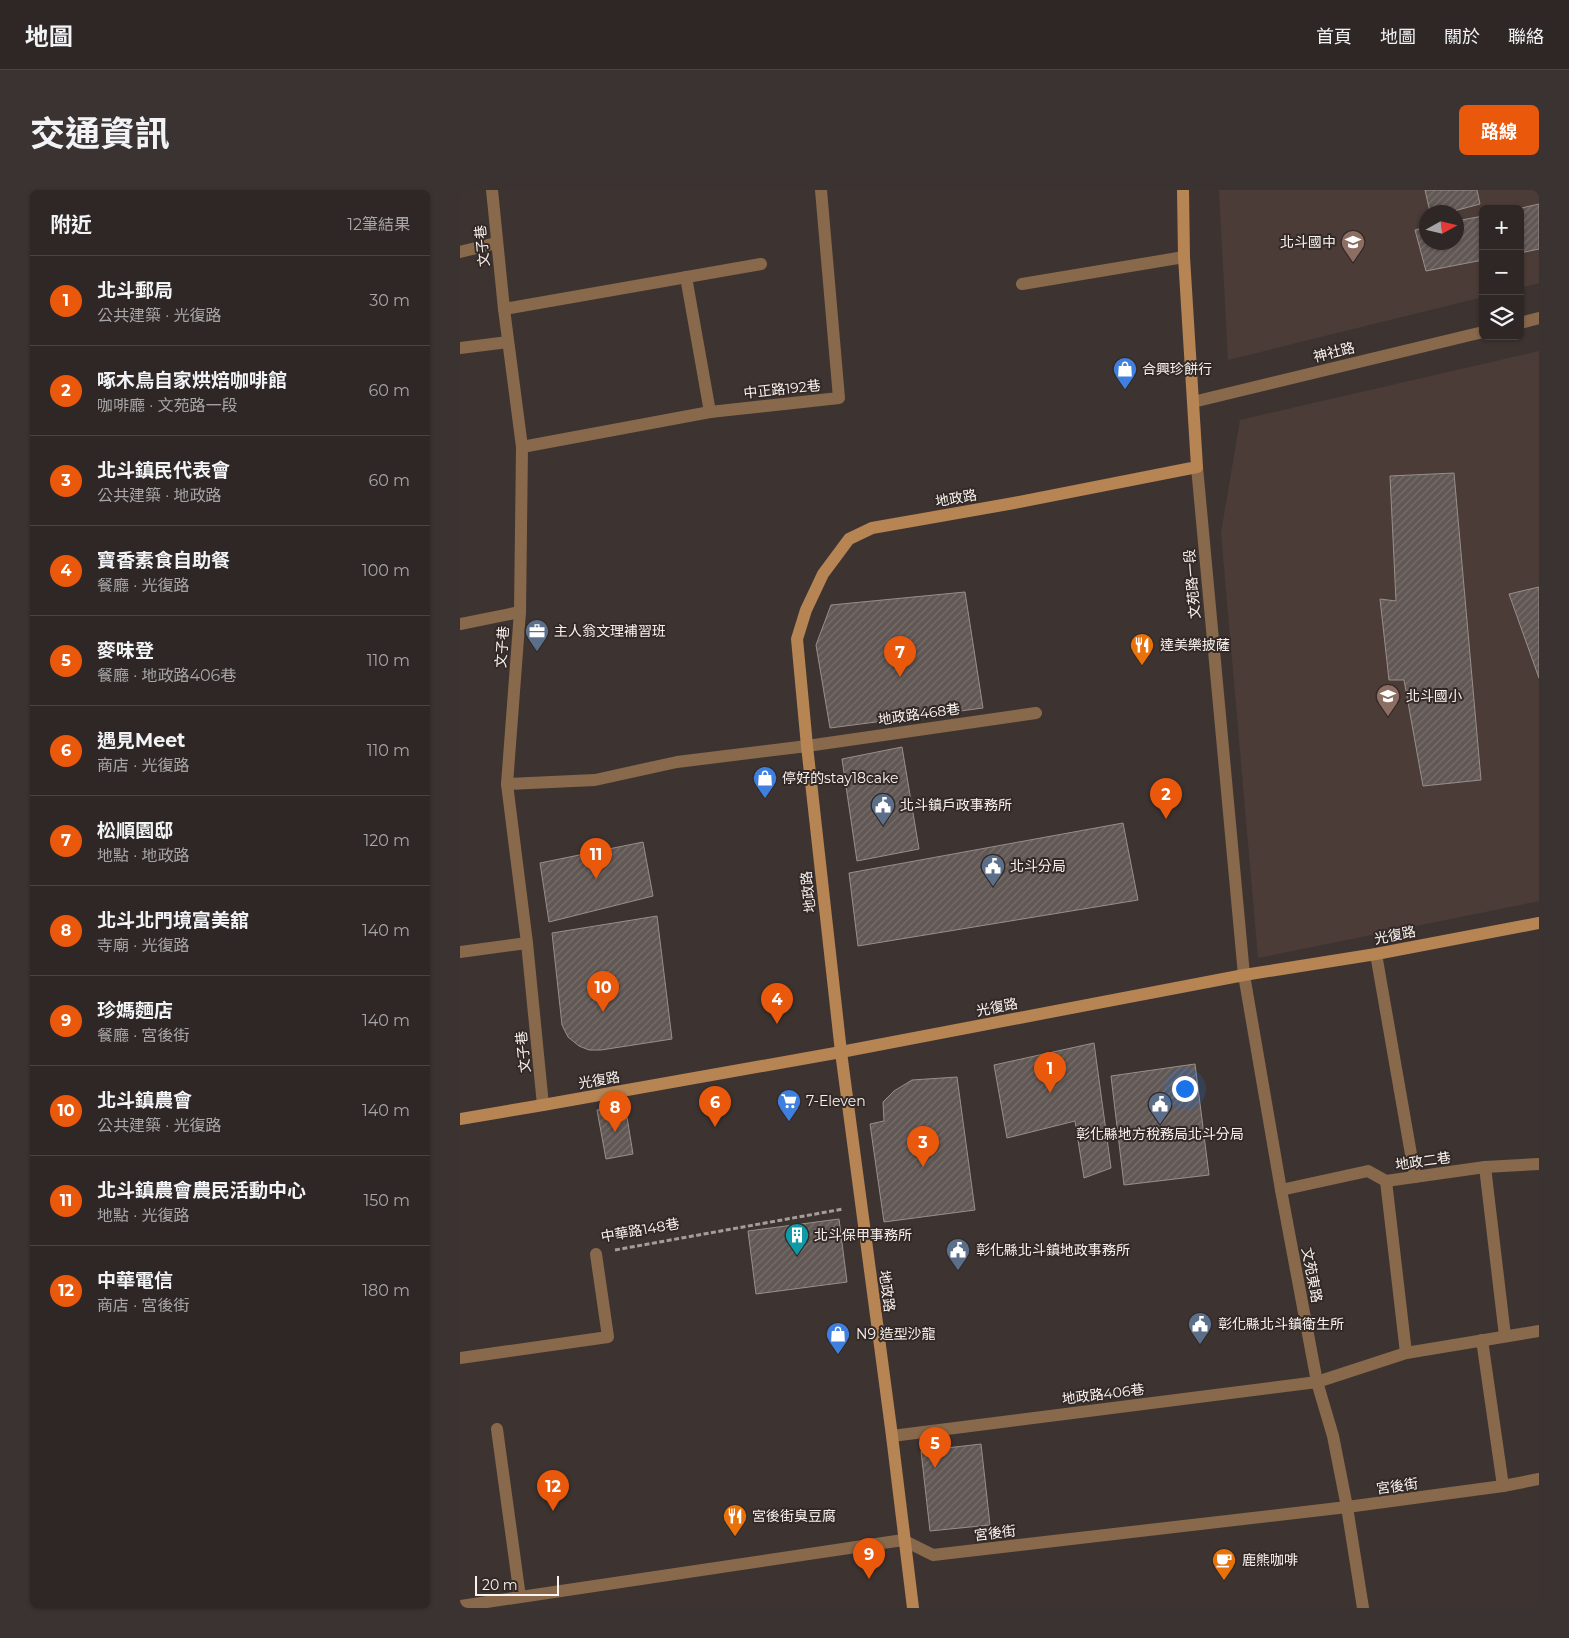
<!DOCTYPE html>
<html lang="zh-TW">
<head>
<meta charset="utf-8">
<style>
  :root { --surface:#2e2725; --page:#3a3332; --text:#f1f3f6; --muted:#a7a5a7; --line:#494442; --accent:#ea580c }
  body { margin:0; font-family:Montserrat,"Noto Sans TC",sans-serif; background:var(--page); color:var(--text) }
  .controls { position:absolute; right:15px; top:15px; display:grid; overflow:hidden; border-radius:8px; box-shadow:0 1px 4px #0004 }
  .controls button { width:45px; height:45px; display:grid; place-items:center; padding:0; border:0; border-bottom:1px solid var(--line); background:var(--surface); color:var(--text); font:25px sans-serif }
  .compass { position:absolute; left:959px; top:15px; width:45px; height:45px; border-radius:50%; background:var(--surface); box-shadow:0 1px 4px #0004; rotate:82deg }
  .scale { position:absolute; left:15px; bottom:12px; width:84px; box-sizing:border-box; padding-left:5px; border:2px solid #f9f3f0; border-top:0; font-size:14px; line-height:18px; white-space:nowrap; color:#f9f3f0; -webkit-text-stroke:4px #332a27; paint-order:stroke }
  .you { position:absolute; left:724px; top:898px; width:18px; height:18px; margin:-12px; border:4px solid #fff; border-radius:50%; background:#1a73e8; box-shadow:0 0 0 8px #1a73e833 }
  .badge { display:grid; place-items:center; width:32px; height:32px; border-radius:50%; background:var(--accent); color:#fff; font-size:16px; font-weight:700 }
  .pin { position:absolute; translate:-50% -41px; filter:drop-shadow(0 1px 2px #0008) }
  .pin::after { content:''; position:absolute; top:26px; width:18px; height:15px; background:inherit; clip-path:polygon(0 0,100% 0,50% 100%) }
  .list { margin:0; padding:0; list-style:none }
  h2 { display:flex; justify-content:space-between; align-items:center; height:65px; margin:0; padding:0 20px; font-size:21px }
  h2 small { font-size:16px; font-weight:400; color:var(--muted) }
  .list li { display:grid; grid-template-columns:32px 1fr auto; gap:15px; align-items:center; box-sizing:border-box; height:90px; padding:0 20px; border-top:1px solid var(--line) }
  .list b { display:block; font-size:19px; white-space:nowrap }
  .list p { margin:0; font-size:16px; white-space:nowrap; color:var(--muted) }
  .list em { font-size:16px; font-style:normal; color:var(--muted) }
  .icon { flex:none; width:28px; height:28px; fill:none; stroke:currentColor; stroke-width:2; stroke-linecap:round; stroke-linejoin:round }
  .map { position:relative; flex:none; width:1079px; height:1418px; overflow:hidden; border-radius:8px }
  header { display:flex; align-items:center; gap:30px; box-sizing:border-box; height:70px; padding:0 25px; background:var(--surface); border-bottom:1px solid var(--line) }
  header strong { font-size:24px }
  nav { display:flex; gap:28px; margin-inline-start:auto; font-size:18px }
  .intro { display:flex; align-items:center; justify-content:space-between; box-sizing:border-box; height:120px; padding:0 30px }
  h1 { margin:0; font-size:35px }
  .button { padding:12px 22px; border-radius:8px; background:var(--accent); color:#fff; font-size:18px; font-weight:700 }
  main { display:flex; gap:30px; padding:0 30px }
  aside { flex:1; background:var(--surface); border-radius:8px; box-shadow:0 1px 4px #0004 }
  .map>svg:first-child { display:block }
</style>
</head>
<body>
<header>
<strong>地圖</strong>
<nav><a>首頁</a><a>地圖</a><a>關於</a><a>聯絡</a></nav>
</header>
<div class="intro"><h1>交通資訊</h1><a class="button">路線</a></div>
<main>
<aside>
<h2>附近<small>12筆結果</small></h2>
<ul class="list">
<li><span class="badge">1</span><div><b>北斗郵局</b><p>公共建築 · 光復路</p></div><em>30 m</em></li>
<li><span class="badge">2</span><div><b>啄木鳥自家烘焙咖啡館</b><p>咖啡廳 · 文苑路一段</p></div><em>60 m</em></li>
<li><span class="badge">3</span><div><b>北斗鎮民代表會</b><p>公共建築 · 地政路</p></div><em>60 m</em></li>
<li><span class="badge">4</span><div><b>寶香素食自助餐</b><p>餐廳 · 光復路</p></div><em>100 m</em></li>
<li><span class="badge">5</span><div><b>麥味登</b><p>餐廳 · 地政路406巷</p></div><em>110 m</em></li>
<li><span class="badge">6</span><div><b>遇見Meet</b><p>商店 · 光復路</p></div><em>110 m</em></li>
<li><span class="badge">7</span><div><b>松順園邸</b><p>地點 · 地政路</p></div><em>120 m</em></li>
<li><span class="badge">8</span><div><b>北斗北門境富美舘</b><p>寺廟 · 光復路</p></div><em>140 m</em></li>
<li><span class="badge">9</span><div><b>珍媽麵店</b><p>餐廳 · 宮後街</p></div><em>140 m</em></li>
<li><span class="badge">10</span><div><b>北斗鎮農會</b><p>公共建築 · 光復路</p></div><em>140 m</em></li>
<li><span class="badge">11</span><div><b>北斗鎮農會農民活動中心</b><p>地點 · 光復路</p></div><em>150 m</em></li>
<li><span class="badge">12</span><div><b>中華電信</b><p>商店 · 宮後街</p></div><em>180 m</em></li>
</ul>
</aside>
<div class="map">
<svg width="1079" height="1418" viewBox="0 0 1079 1418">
  <defs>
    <pattern id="building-hatch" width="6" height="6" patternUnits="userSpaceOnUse" patternTransform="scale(1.25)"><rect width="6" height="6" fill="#615754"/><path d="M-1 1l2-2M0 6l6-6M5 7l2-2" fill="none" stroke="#78706d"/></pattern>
  </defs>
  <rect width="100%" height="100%" fill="#3d3431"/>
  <g fill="#4c3c37" fill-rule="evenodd">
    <path d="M 759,0 L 1079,0 L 1079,93 L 1060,98 L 1060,19 L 1023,19 L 1023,107 L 768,170 ZM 966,22 L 996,22 L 996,52 L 966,52 Z"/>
    <polygon points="1079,161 1079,711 798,768 761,343 780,230"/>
  </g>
  <g fill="url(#building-hatch)" stroke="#998f8a">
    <polygon points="965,0 1017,0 1020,14 990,22 970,22"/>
    <polygon points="1079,14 1079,59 1060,63 1060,19 1057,19"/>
    <polygon points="1023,26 1023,70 966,81 955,40 966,37 966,52 996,52 996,31"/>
    <polygon points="994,283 1021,590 963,596 944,490 929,490 920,409 936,411 930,286"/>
    <polygon points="1079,397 1079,488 1049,404"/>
    <polygon points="505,402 523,518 370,538 356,455 371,415"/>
    <polygon points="442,557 459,659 397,671 382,569"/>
    <polygon points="663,633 678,710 398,756 389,683"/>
    <polygon points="183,652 193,706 89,732 80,673"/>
    <polygon points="197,726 212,849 141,860 129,860 119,856 108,847 102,835 92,743"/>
    <polygon points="634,853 651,978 624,988 615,931 547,948 534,875"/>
    <polygon points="735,874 749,985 664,995 651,886"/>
    <polygon points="497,887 515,1020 424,1032 410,934 424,931 423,912 434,901 452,890"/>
    <polygon points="165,915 173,964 146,969 137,920"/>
    <polygon points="379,1029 387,1092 296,1104 288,1041"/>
    <polygon points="521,1254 530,1335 470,1341 461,1261"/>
  </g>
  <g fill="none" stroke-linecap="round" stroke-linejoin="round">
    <polyline stroke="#a49d9a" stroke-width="3" stroke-dasharray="5 2.5" stroke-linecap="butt" points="155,1060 383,1019"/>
    <g stroke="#89694b" stroke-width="12">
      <polyline points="32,0 44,119 62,257 60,422 47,594 67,753 83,915"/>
      <polyline points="0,62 36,53"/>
      <polyline points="226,87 250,222"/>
      <polyline points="562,94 724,67"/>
      <polyline points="44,119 301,74"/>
      <polyline points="0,158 48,152"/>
      <polyline points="62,257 250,222 379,208 361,0"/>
      <polyline points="0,434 60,422"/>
      <polyline points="47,594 135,590 217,572 347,556 576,523"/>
      <polyline points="0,762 67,753"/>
      <polyline points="916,764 955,987"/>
      <polyline points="1025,977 1045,1146"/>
      <polyline points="926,991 946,1163"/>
      <polyline points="821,1000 908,981 926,991 1025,977 1079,974"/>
      <polyline points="1022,1150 1043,1296"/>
      <polyline points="0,1168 148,1147 136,1064"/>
      <polyline points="857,1192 946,1163 1079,1141"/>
      <polyline points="37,1239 60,1407"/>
    </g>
    <g stroke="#89694b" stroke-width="12">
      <polyline points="1060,133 1079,128"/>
      <polyline points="733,212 1023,142"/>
      <polyline points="737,277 784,785 821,1000 857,1192 873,1246 887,1317 903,1418"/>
      <polyline points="432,1246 857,1192"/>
      <polyline points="0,1416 443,1350 473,1365 887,1317 1043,1296 1079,1289"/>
    </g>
    <g stroke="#b78453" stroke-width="12">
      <polyline points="0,929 83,915 381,862 784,785 916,764 1079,733"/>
      <polyline points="453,1418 432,1246 381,862 347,556 337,449 346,420 363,384 389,349 412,338 554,313 737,277 724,67 723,0"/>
    </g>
  </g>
  <defs>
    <g id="school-pin" transform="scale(1.25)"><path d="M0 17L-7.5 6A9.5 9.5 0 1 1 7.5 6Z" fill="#8d6e63" stroke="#332a27"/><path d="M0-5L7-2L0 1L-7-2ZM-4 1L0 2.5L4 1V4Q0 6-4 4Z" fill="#fff"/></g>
    <g id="shop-pin" transform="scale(1.25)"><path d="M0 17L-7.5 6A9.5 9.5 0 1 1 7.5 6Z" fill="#3f7fe0" stroke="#332a27"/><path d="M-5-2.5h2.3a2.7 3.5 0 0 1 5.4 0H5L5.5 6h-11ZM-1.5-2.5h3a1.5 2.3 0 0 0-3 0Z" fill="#fff"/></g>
    <g id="office-pin" transform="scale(1.25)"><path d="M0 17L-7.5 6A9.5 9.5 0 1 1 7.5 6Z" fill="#5c6f8a" stroke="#332a27"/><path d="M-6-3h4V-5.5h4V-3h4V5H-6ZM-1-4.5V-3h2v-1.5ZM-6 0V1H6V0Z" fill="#fff"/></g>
    <g id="restaurant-pin" transform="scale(1.25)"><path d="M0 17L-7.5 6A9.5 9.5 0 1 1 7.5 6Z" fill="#e8710a" stroke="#332a27"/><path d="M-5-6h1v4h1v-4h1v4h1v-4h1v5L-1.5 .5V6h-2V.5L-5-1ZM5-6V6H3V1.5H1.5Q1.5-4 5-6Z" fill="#fff"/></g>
    <g id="civic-pin" transform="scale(1.25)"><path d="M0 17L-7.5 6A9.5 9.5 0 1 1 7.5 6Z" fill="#5c6f8a" stroke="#332a27"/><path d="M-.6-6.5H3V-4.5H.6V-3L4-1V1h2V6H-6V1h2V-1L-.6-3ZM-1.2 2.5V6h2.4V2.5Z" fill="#fff"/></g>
    <g id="supermarket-pin" transform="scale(1.25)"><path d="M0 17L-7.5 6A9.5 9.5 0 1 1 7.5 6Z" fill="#3f7fe0" stroke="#332a27"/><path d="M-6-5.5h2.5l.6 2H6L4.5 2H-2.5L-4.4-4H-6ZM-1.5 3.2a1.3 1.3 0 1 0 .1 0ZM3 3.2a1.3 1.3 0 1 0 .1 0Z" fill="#fff"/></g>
    <g id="building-pin" transform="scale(1.25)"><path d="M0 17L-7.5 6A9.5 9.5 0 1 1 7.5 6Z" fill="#0f9aa8" stroke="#332a27"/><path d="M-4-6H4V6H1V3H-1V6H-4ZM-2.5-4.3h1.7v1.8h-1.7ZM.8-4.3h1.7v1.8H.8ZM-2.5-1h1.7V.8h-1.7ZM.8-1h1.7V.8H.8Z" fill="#fff"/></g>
    <g id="cafe-pin" transform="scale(1.25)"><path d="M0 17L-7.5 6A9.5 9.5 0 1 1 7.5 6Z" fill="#e8710a" stroke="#332a27"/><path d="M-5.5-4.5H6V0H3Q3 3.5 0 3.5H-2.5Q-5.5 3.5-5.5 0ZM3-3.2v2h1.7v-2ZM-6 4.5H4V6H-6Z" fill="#fff"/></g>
  </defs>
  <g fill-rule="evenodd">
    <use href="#school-pin" x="893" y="52"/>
    <use href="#shop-pin" x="665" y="179"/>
    <use href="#office-pin" x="77" y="441"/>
    <use href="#restaurant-pin" x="682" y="455"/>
    <use href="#school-pin" x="928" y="506"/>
    <use href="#shop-pin" x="305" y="588"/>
    <use href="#civic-pin" x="423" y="615"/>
    <use href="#civic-pin" x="533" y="676"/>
    <use href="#supermarket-pin" x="329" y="911"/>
    <use href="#civic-pin" x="700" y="914"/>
    <use href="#building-pin" x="337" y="1045"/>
    <use href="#civic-pin" x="498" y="1060"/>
    <use href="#civic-pin" x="740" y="1134"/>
    <use href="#shop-pin" x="378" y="1144"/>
    <use href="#restaurant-pin" x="275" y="1326"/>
    <use href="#cafe-pin" x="764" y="1370"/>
  </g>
  <g text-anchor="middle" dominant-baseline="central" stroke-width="4" stroke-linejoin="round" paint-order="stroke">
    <g font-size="14" fill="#f9f3f0" stroke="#332a27" text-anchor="start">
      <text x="876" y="52" text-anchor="end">北斗國中</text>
      <text x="682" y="179">合興珍餅行</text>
      <text x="94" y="441">主人翁文理補習班</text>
      <text x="700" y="455">達美樂披薩</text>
      <text x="946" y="506">北斗國小</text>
      <text x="322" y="588">停好的stay18cake</text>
      <text x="440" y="615">北斗鎮戶政事務所</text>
      <text x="550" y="676">北斗分局</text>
      <text x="346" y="911">7-Eleven</text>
      <text x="700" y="944" text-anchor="middle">彰化縣地方稅務局北斗分局</text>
      <text x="354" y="1045">北斗保甲事務所</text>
      <text x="516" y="1060">彰化縣北斗鎮地政事務所</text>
      <text x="758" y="1134">彰化縣北斗鎮衛生所</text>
      <text x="396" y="1144">N9 造型沙龍</text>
      <text x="292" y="1326">宮後街臭豆腐</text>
      <text x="782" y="1370">鹿熊咖啡</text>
    </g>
    <g font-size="14" fill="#f9f3f0" stroke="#332a27">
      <text transform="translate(22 56) rotate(-96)">文子巷</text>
      <text transform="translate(874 162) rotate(-14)">神社路</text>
      <text transform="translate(322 199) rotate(-6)">中正路192巷</text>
      <text transform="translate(496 308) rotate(-10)">地政路</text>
      <text transform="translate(732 394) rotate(-95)">文苑路一段</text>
      <text transform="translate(42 457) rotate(-86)">文子巷</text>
      <text transform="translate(459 524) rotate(-8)">地政路468巷</text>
      <text transform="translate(348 702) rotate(-96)">地政路</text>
      <text transform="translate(935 745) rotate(-11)">光復路</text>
      <text transform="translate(537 817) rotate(-11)">光復路</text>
      <text transform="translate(63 862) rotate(-96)">文子巷</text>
      <text transform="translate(139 890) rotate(-10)">光復路</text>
      <text transform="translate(963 971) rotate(-8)">地政二巷</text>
      <text transform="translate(180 1040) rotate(-10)">中華路148巷</text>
      <text transform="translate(852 1085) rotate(79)">文苑東路</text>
      <text transform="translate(427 1101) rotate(82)">地政路</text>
      <text transform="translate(643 1204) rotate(-7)">地政路406巷</text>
      <text transform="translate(937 1296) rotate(-8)">宮後街</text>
      <text transform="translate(535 1343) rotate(-7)">宮後街</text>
    </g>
  </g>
</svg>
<div class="controls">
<button>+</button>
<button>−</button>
<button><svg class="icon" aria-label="layers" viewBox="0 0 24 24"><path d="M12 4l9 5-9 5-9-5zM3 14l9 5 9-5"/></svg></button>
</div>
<svg class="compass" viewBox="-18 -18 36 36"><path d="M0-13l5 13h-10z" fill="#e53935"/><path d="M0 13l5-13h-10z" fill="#a7a5a7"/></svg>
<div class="scale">20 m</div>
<div class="you"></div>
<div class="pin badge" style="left:590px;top:903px">1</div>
<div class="pin badge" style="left:706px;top:629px">2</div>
<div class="pin badge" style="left:463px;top:977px">3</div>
<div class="pin badge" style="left:317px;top:834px">4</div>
<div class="pin badge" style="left:475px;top:1278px">5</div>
<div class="pin badge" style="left:255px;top:937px">6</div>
<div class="pin badge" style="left:440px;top:487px">7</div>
<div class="pin badge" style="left:155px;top:942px">8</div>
<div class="pin badge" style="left:409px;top:1389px">9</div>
<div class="pin badge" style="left:143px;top:822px">10</div>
<div class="pin badge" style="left:136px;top:689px">11</div>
<div class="pin badge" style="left:93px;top:1321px">12</div>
</div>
</main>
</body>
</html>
